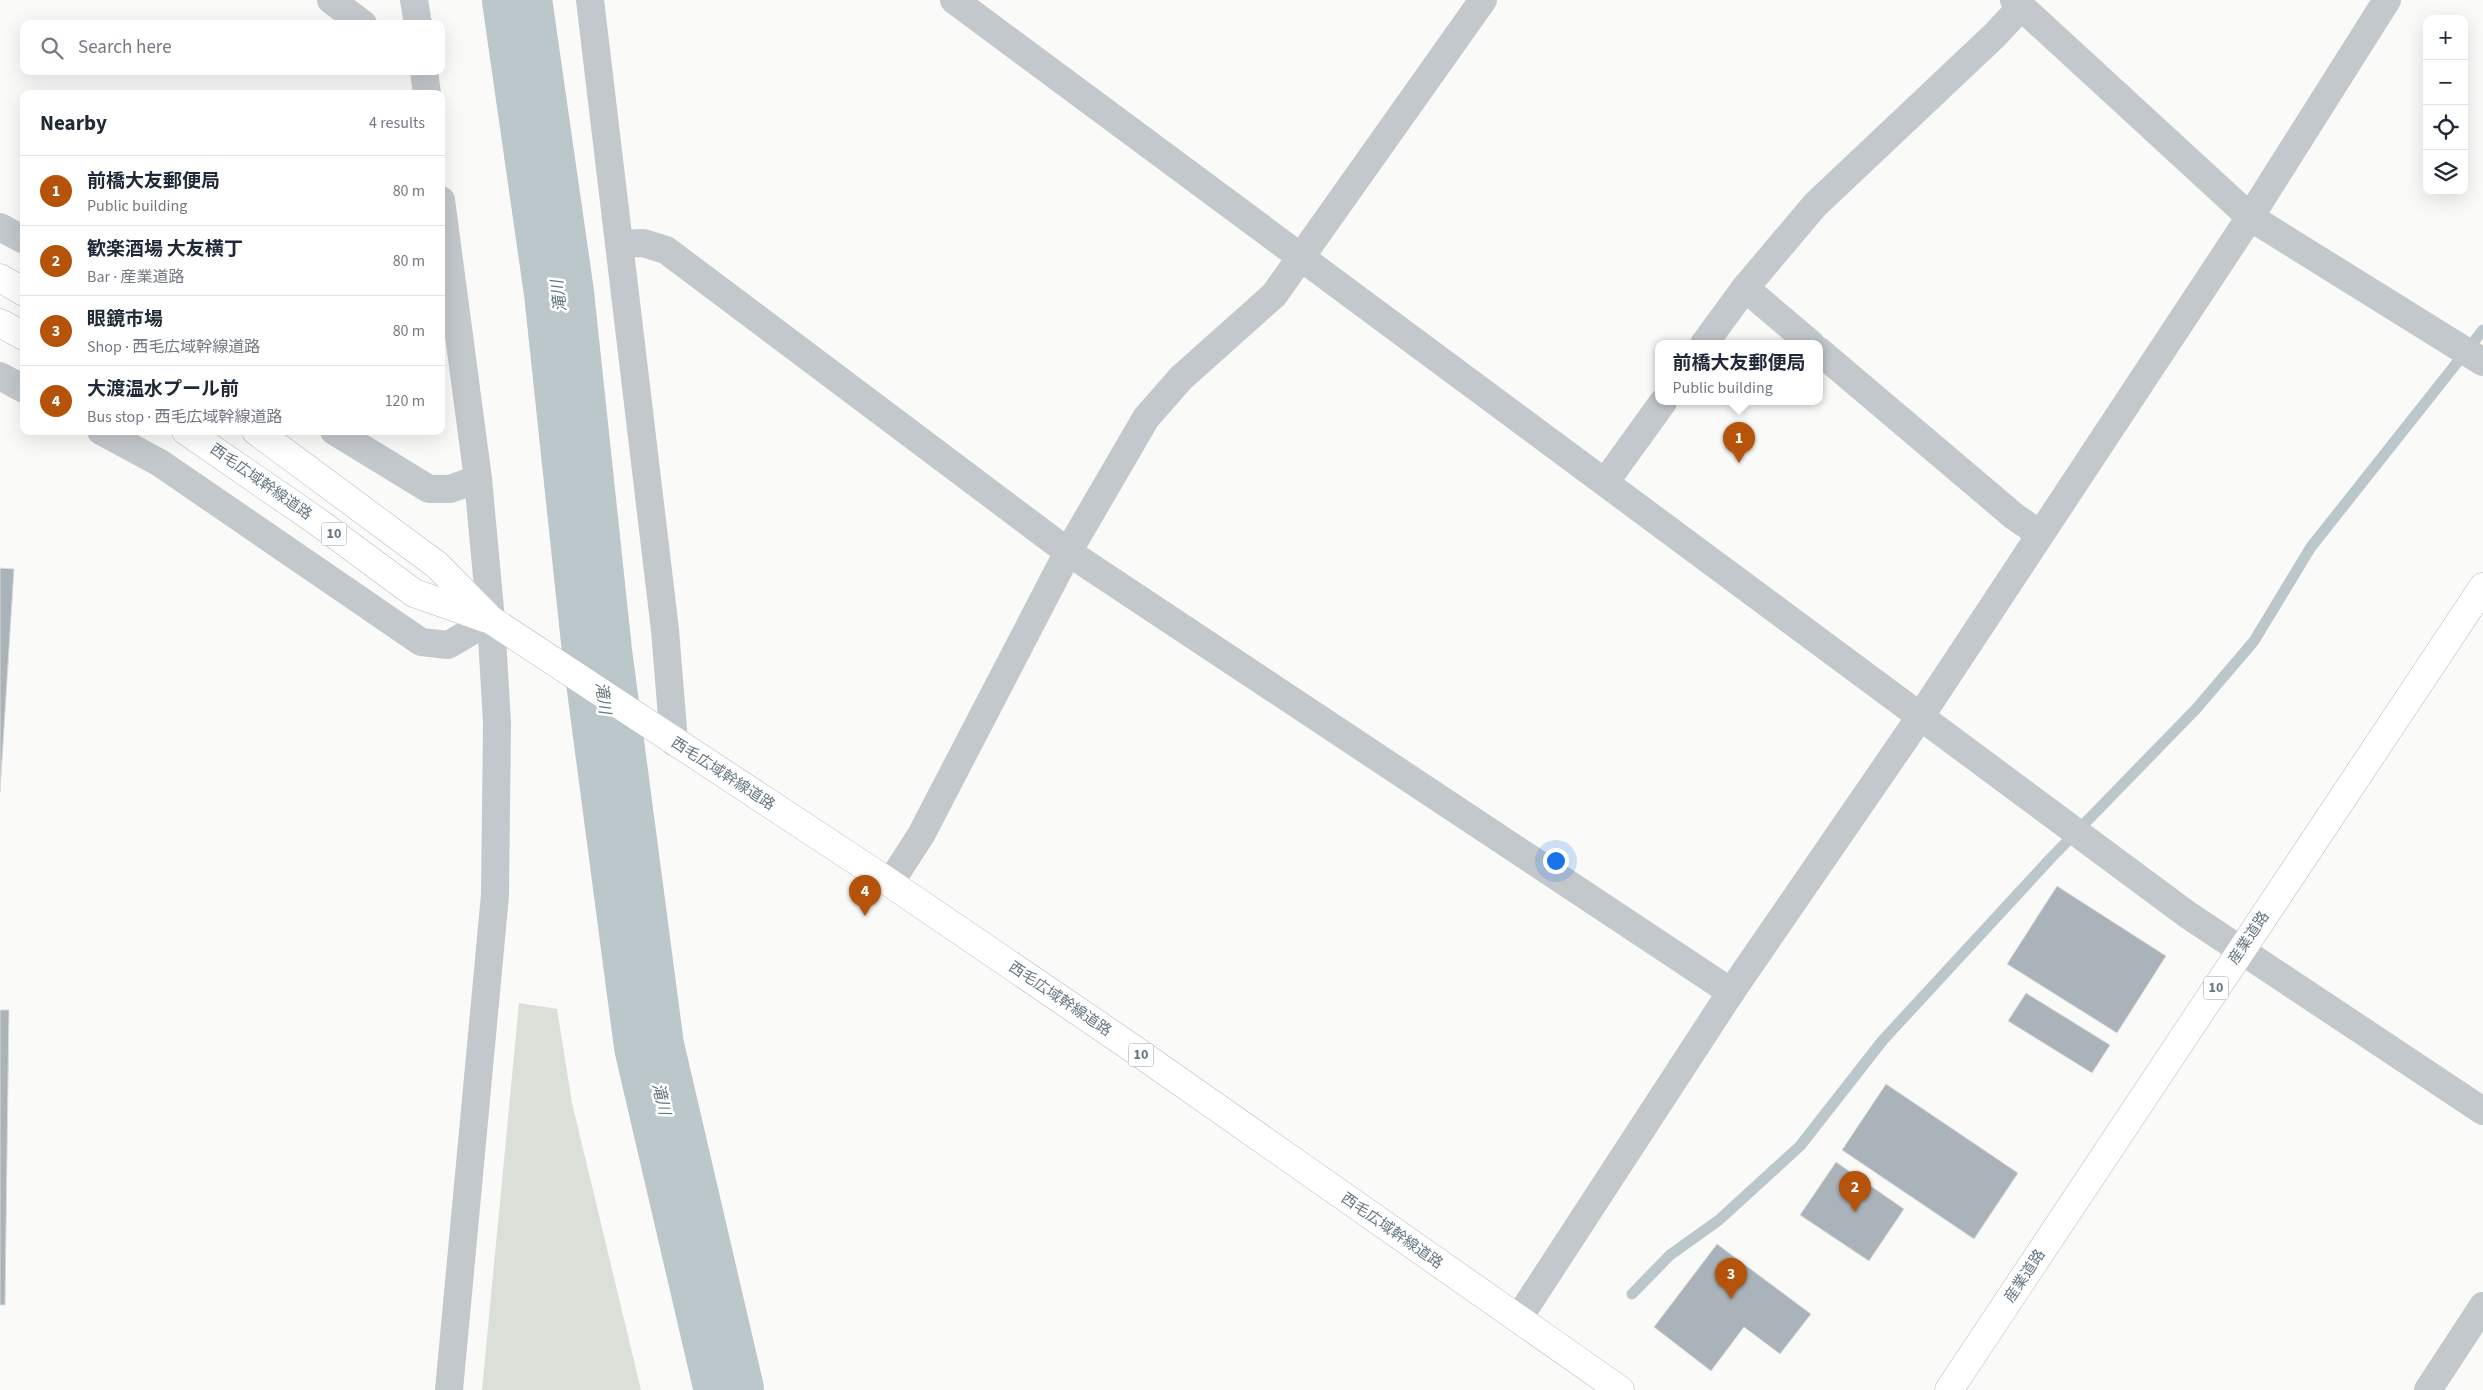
<!DOCTYPE html>
<html lang="en">
<head>
<meta charset="utf-8">
<style>
  :root { --surface:#fff; --page:#f2f2f3; --text:#1f2937; --muted:#747a83; --line:#e0e1e3; --accent:#b45309 }
  body { margin:0; font-family:"Source Sans 3","Noto Sans JP",sans-serif; background:var(--page); color:var(--text) }
  .controls { position:absolute; right:15px; top:15px; display:grid; overflow:hidden; border-radius:10px; box-shadow:0 5px 20px #0002 }
  .controls button { width:45px; height:45px; display:grid; place-items:center; padding:0; border:0; border-bottom:1px solid var(--line); background:var(--surface); color:var(--text); font:25px sans-serif }
  .you { position:absolute; left:1555px; top:860px; width:18px; height:18px; margin:-12px; border:4px solid #fff; border-radius:50%; background:#1a73e8; box-shadow:0 0 0 8px #1a73e833 }
  .badge { display:grid; place-items:center; width:32px; height:32px; border-radius:50%; background:var(--accent); color:#fff; font-size:16px; font-weight:700 }
  .pin { position:absolute; translate:-50% -41px; filter:drop-shadow(0 1px 2px #0008) }
  .pin::after { content:''; position:absolute; top:26px; width:18px; height:15px; background:inherit; clip-path:polygon(0 0,100% 0,50% 100%) }
  .popup { position:absolute; left:1655px; top:340px; width:168px; height:65px; box-sizing:border-box; display:grid; place-content:center; border-radius:10px; background:var(--surface); filter:drop-shadow(0 1px 4px #0005); font-size:16px; white-space:nowrap; color:var(--muted) }
  .popup b { font-size:19px; color:var(--text) }
  .popup::after { content:''; position:absolute; left:50%; top:100%; margin-left:-10px; border:10px solid transparent; border-top-color:var(--surface) }
  .list { margin:0; padding:0; list-style:none }
  h2 { display:flex; justify-content:space-between; align-items:center; height:65px; margin:0; padding:0 20px; font-size:21px }
  h2 small { font-size:16px; font-weight:400; color:var(--muted) }
  .list li { display:grid; grid-template-columns:32px 1fr auto; gap:15px; align-items:center; box-sizing:border-box; height:70px; padding:0 20px; border-top:1px solid var(--line) }
  .list b { display:block; font-size:19px; white-space:nowrap }
  .list p { margin:0; font-size:16px; white-space:nowrap; color:var(--muted) }
  .list em { font-size:16px; font-style:normal; color:var(--muted) }
  .icon { flex:none; width:28px; height:28px; fill:none; stroke:currentColor; stroke-width:2; stroke-linecap:round; stroke-linejoin:round }
  .map { position:relative; flex:none; width:2483px; height:1390px; overflow:hidden }
  .search { position:absolute; background:var(--surface); box-shadow:0 5px 20px #0002; left:20px; top:20px; width:425px; height:55px; display:flex; align-items:center; gap:12px; box-sizing:border-box; padding:0 18px; border-radius:10px; color:var(--muted); font-size:19px }
  .panel { position:absolute; background:var(--surface); box-shadow:0 5px 20px #0002; left:20px; top:90px; width:425px; height:345px; border-radius:10px }
  .map>svg:first-child { display:block }
</style>
</head>
<body>
<div class="map">
<svg width="2483" height="1390" viewBox="0 0 2483 1390">
  <rect width="100%" height="100%" fill="#fafaf8"/>
  <polygon fill="#dadfd7" points="519,1003 557,1009 572,1103 641,1390 482,1390"/>
  <g fill="none" stroke-linecap="round" stroke-linejoin="round">
    <polyline stroke="#bbc7cb" stroke-width="11" points="1632,1294 1670,1255 1719,1220 1800,1146 1883,1040 2050,859 2196,709 2254,641 2311,547 2483,330"/>
    <polyline stroke="#bbc7cb" stroke-width="70" points="517,0 559,293 597,651 649,1046 729,1390"/>
  </g>
  <g fill="#aab3b9" stroke="#dcdcda">
    <polygon points="0,568 14,569 0,792"/>
    <polygon points="2057,886 2166,956 2117,1033 2007,964"/>
    <polygon points="2026,993 2110,1045 2092,1073 2008,1021"/>
    <polygon points="0,1010 9,1010 5,1305 0,1305"/>
    <polygon points="1886,1084 2018,1173 1974,1239 1842,1150"/>
    <polygon points="1836,1162 1904,1209 1869,1261 1800,1215"/>
    <polygon points="1717,1244 1811,1314 1780,1354 1744,1327 1711,1371 1654,1327"/>
  </g>
  <g fill="none" stroke-linecap="round" stroke-linejoin="round">
    <g stroke="#b5babe" stroke-width="29">
      <g id="major">
        <polyline points="0,278 24,292"/>
        <polyline points="0,323 24,336"/>
        <polyline points="186,431 318,522 414,593 485,618"/>
        <polyline points="256,431 437,565 491,620 890,883 1135,1050 1620,1390"/>
        <polyline points="1949,1390 2483,587"/>
      </g>
    </g>
    <g stroke="#c3c8cc" stroke-width="28">
      <polyline points="331,0 363,24"/>
      <polyline points="414,0 418,24"/>
      <polyline points="590,0 665,630 674,742"/>
      <polyline points="954,0 2188,915 2483,1111"/>
      <polyline points="2014,0 2250,217 2483,362"/>
      <polyline points="424,71 427,94"/>
      <polyline points="441,200 478,479 491,620 497,723 495,895 449,1390"/>
      <polyline points="0,227 24,240"/>
      <polyline points="620,244 643,243 666,250 1068,552 1731,992"/>
      <polyline points="1745,288 1811,344"/>
      <polyline points="1704,344 1745,288 1815,205 1995,35 2021,7"/>
      <polyline points="1819,351 2015,517 2040,534"/>
      <polyline points="0,376 24,389"/>
      <polyline points="101,431 160,463 421,642 448,645 491,620"/>
      <polyline points="334,431 429,489 450,489 478,479"/>
      <polyline points="1606,481 1663,402"/>
      <polyline points="890,883 921,835 1068,552 1146,418 1181,378 1274,295 1483,0"/>
      <polyline points="1518,1319 1731,992 1920,717 2250,217 2387,0"/>
      <polyline points="2428,1390 2483,1306"/>
    </g>
    <use href="#major" stroke="#fff" stroke-width="28"/>
  </g>
  <g text-anchor="middle" dominant-baseline="central" stroke-width="5" stroke-linejoin="round" paint-order="stroke">
    <g fill="#fff" stroke="#939fa8" stroke-width="1">
      <rect x="321.5" y="522.5" width="25" height="23" rx="4"/>
      <rect x="2203.5" y="976.5" width="25" height="23" rx="4"/>
      <rect x="1128.5" y="1043.5" width="25" height="23" rx="4"/>
    </g>
    <g font-size="14" font-weight="bold" fill="#657683">
      <text x="334" y="534">10</text>
      <text x="2216" y="988">10</text>
      <text x="1141" y="1055">10</text>
    </g>
    <g font-size="15" fill="#657683" stroke="#fff">
      <text transform="translate(261 482) rotate(35)">西毛広域幹線道路</text>
      <text transform="translate(723 774) rotate(33)">西毛広域幹線道路</text>
      <text transform="translate(2249 938) rotate(-56)">産業道路</text>
      <text transform="translate(1060 999) rotate(34)">西毛広域幹線道路</text>
      <text transform="translate(1392 1231) rotate(35)">西毛広域幹線道路</text>
      <text transform="translate(2025 1276) rotate(-56)">産業道路</text>
    </g>
    <g font-size="16" font-style="italic" fill="#60757c" stroke="#fff">
      <text transform="translate(559 296) rotate(-97)">滝川</text>
      <text transform="translate(603 698) rotate(83)">滝川</text>
      <text transform="translate(661 1099) rotate(77)">滝川</text>
    </g>
  </g>
</svg>
<div class="controls">
<button>+</button>
<button>−</button>
<button><svg class="icon" aria-label="locate" viewBox="0 0 24 24"><circle cx="12" cy="12" r="6"/><path d="M12 2v4M12 18v4M2 12h4M18 12h4"/></svg></button>
<button><svg class="icon" aria-label="layers" viewBox="0 0 24 24"><path d="M12 4l9 5-9 5-9-5zM3 14l9 5 9-5"/></svg></button>
</div>
<div class="you"></div>
<div class="pin badge" style="left:1739px;top:463px">1</div>
<div class="popup"><b>前橋大友郵便局</b>Public building</div>
<div class="pin badge" style="left:1855px;top:1212px">2</div>
<div class="pin badge" style="left:1731px;top:1299px">3</div>
<div class="pin badge" style="left:865px;top:916px">4</div>
<div class="search"><svg class="icon" aria-label="search" viewBox="0 0 24 24"><circle cx="10" cy="10" r="6"/><path d="M15 15l6 6"/></svg>Search here</div>
<section class="panel">
<h2>Nearby<small>4 results</small></h2>
<ul class="list">
<li><span class="badge">1</span><div><b>前橋大友郵便局</b><p>Public building</p></div><em>80 m</em></li>
<li><span class="badge">2</span><div><b>歓楽酒場 大友横丁</b><p>Bar · 産業道路</p></div><em>80 m</em></li>
<li><span class="badge">3</span><div><b>眼鏡市場</b><p>Shop · 西毛広域幹線道路</p></div><em>80 m</em></li>
<li><span class="badge">4</span><div><b>大渡温水プール前</b><p>Bus stop · 西毛広域幹線道路</p></div><em>120 m</em></li>
</ul>
</section>
</div>
</body>
</html>
